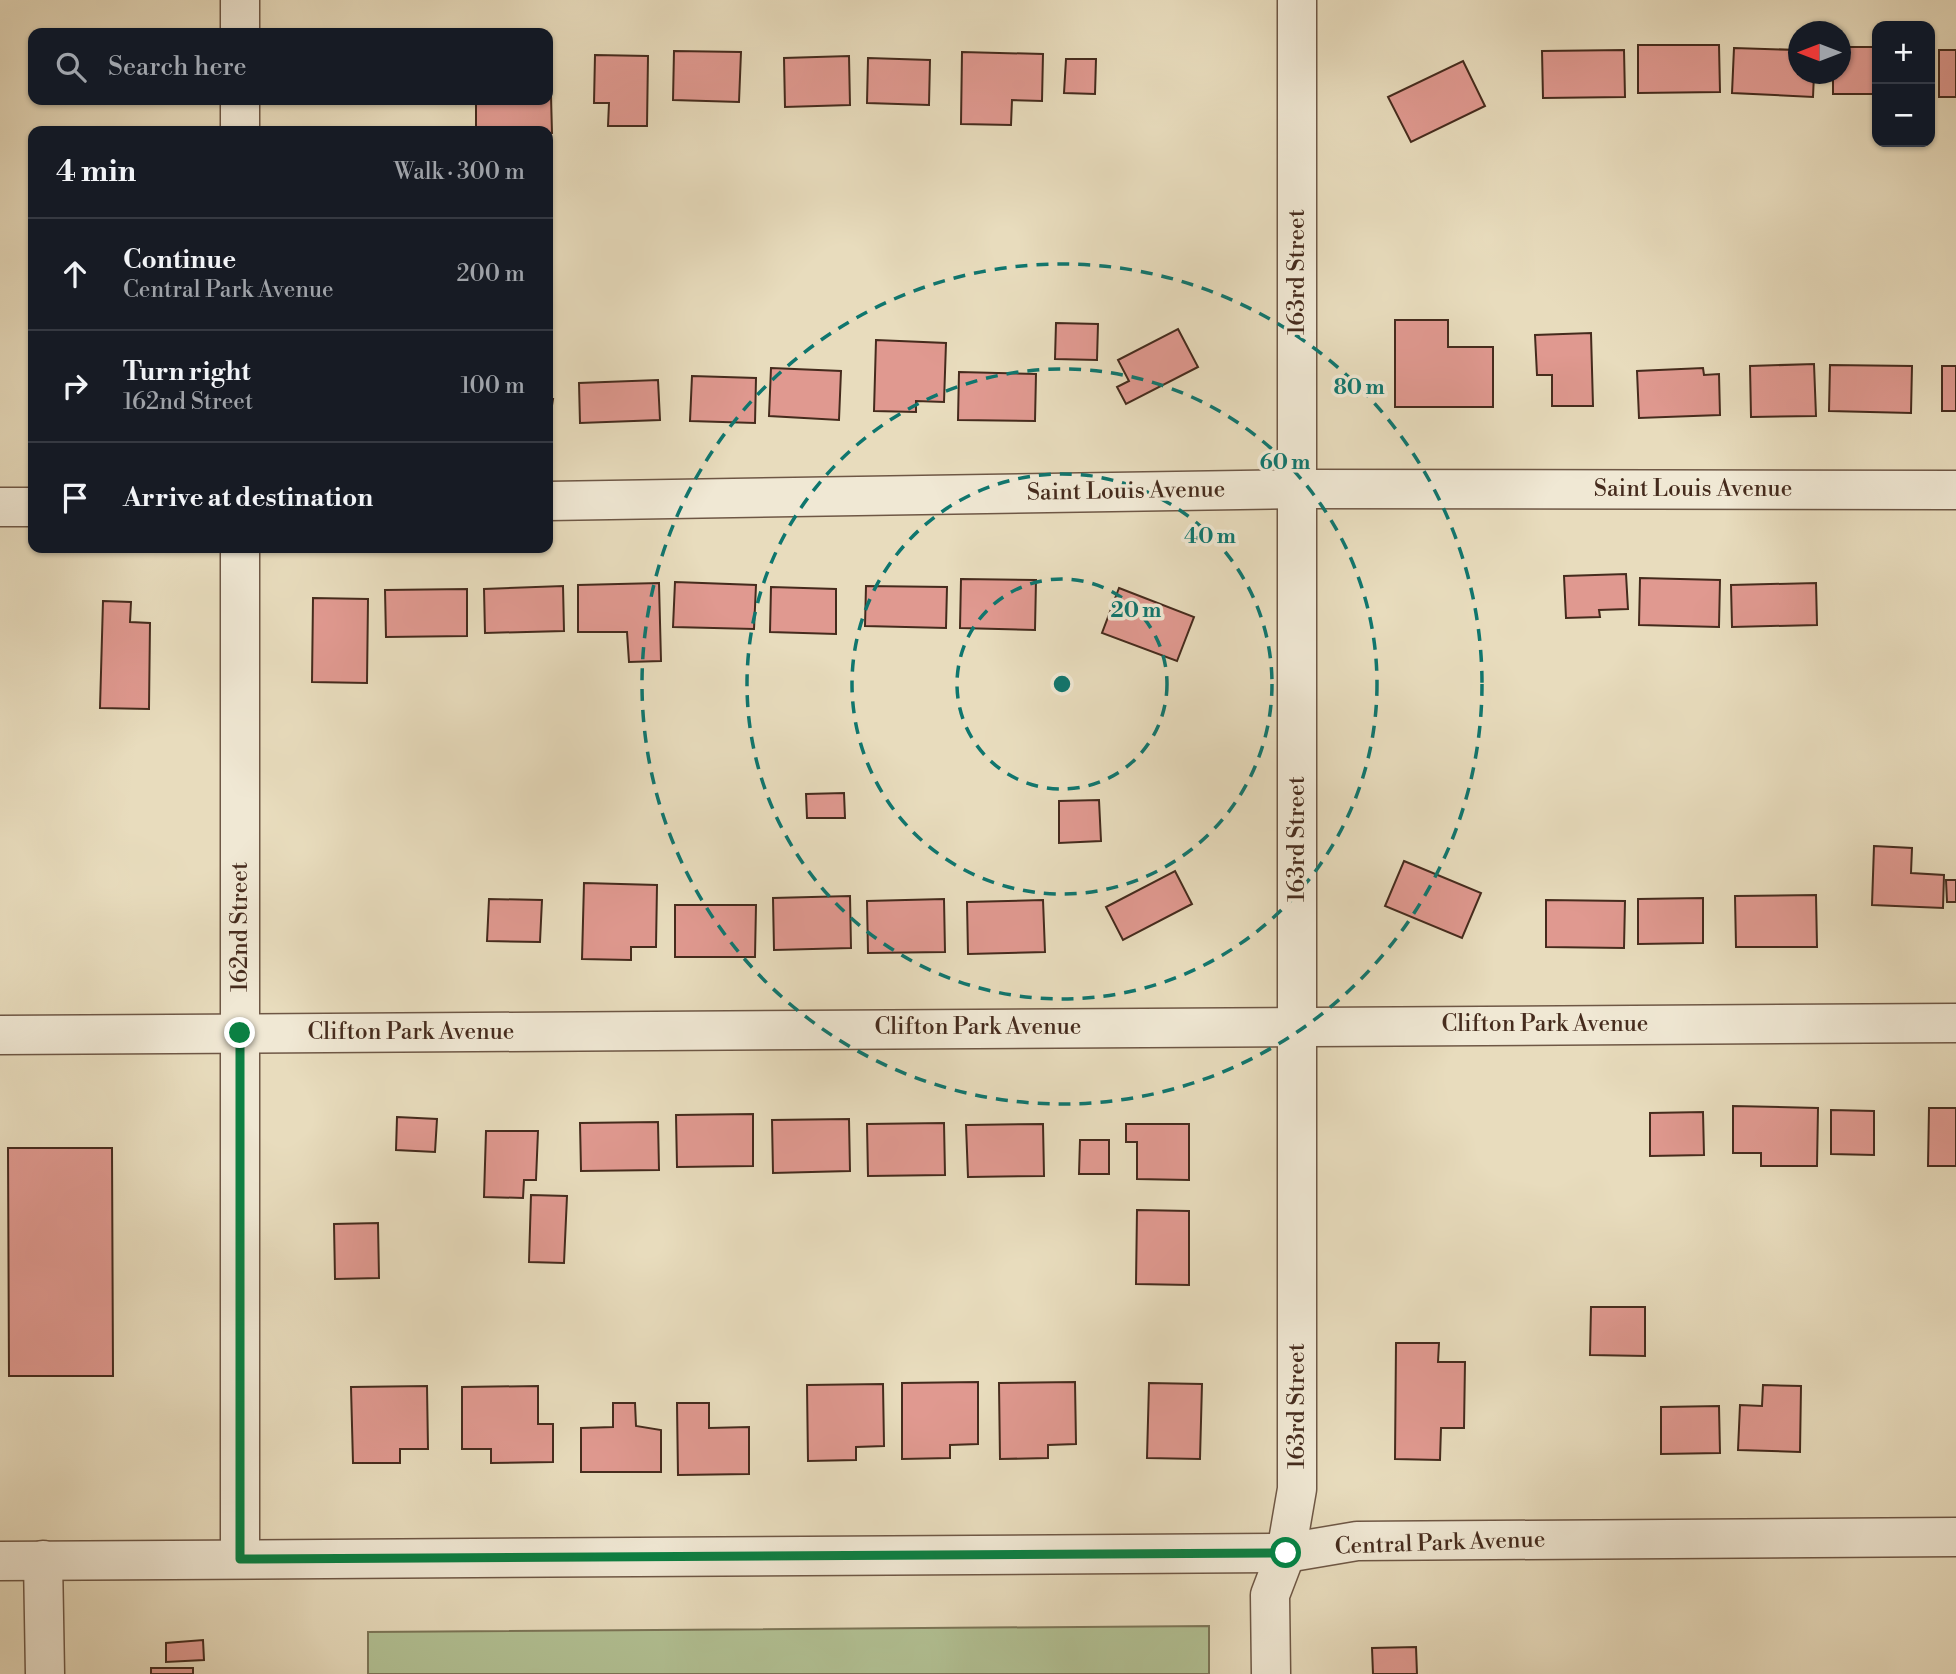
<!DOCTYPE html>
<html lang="en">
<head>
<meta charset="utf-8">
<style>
  :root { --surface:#171b24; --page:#242831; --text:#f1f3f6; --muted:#9ea1a6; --line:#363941 }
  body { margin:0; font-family:"Libre Bodoni",serif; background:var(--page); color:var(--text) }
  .controls { position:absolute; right:21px; top:21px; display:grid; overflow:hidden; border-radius:14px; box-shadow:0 2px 5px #0004 }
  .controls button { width:63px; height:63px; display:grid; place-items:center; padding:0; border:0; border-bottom:2px solid var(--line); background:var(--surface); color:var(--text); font:35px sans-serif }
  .compass { position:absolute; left:1788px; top:21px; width:63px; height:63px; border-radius:50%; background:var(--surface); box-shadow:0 2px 5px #0004; rotate:270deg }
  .stop { position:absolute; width:21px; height:21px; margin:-16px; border:5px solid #0b8043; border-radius:50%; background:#fff }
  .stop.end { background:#0b8043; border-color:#fff; box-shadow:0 2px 7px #0008 }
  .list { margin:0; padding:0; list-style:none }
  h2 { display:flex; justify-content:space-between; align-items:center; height:91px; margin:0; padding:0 28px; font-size:30px }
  h2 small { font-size:23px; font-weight:400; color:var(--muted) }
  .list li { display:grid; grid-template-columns:46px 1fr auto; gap:21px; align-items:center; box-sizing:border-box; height:112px; padding:0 28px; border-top:2px solid var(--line) }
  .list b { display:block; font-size:26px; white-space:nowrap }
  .list p { margin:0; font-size:23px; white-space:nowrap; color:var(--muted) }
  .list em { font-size:23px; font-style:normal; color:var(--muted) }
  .icon { flex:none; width:38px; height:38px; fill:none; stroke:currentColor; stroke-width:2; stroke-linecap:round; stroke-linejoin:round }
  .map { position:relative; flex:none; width:1956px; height:1674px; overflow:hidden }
  .search { position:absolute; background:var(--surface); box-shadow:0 2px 5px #0004; left:28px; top:28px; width:525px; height:77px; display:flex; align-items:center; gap:18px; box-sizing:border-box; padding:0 24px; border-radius:14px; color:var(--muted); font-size:26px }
  .panel { position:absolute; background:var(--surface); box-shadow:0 2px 5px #0004; left:28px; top:126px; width:525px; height:427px; border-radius:14px }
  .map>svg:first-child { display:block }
</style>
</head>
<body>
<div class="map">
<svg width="1956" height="1674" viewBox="0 0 1956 1674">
  <rect width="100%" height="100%" fill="#e8dcbd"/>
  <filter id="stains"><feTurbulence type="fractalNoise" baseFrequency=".00286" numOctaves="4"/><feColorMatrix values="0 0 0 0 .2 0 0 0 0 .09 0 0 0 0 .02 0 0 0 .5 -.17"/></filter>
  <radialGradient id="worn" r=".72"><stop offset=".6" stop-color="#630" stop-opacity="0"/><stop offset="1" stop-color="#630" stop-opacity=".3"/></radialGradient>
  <polygon fill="#b2c194" stroke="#7c7658" stroke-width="2" points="1209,1626 1209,1674 368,1674 368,1632"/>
  <g fill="#e09990" stroke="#452b1d" stroke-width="2">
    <polygon points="1638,45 1719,45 1720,92 1638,93"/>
    <polygon points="1840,47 1877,47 1877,94 1833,94 1833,74 1840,74"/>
    <polygon points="1734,48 1798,50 1798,74 1814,74 1813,97 1732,93"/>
    <polygon points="1624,50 1625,97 1543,98 1542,51"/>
    <rect x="1939" y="50" width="17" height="47"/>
    <polygon points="674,51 741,52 739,102 673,100"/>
    <polygon points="962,52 1043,54 1042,101 1012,100 1011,125 961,124"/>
    <polygon points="595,55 648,56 647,126 608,126 609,103 594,103"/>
    <polygon points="849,56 850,105 785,107 784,58"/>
    <polygon points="548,58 550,58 552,133 476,131 476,100 548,100"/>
    <polygon points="868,58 930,60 929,105 867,103"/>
    <polygon points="1066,59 1096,59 1095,94 1064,93"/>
    <polygon points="1463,61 1485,106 1411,142 1388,97"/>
    <polygon points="1395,320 1448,320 1448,347 1493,347 1493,407 1395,407"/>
    <polygon points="1056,323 1098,324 1097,360 1055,359"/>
    <polygon points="1178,329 1198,367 1126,404 1117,387 1129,381 1118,360"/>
    <polygon points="1591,333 1593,406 1552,406 1552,375 1537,375 1535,335"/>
    <polygon points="876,340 946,343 944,402 916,401 916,412 874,411"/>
    <polygon points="1814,364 1816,416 1751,417 1750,366"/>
    <polygon points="1830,365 1912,366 1911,413 1829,411"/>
    <rect x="1942" y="366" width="14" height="45"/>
    <polygon points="771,368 841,371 839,420 769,416"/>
    <polygon points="1703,368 1704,375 1719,374 1720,415 1639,418 1637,371"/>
    <polygon points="959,372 1036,374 1035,421 958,420"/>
    <polygon points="692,376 756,378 755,423 690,421"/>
    <polygon points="658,380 660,420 580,423 579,383"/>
    <polygon points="548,399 553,399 549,425 548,425"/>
    <polygon points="1626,574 1628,609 1599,610 1600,617 1566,618 1564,576"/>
    <polygon points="1640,578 1720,580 1719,627 1639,625"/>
    <polygon points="961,579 1036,580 1035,630 960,628"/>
    <polygon points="675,582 756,585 754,629 673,627"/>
    <polygon points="659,583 661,661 629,662 627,632 578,632 578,585"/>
    <polygon points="1816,583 1817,625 1732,627 1731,585"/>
    <polygon points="563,586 564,631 485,633 484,589"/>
    <polygon points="866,586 947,587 946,628 865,626"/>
    <polygon points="771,587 836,589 836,634 770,632"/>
    <polygon points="1119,588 1194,617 1177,661 1102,633"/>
    <polygon points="467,589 467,636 386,637 385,590"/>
    <polygon points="313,598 368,599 367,683 312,682"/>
    <polygon points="103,601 131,602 130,622 150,623 149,709 100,708"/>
    <polygon points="844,793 845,818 807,818 806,794"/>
    <polygon points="1099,800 1101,841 1059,843 1059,801"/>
    <polygon points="1874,846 1912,848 1911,873 1944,875 1943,908 1872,905"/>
    <polygon points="1404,861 1481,893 1462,938 1385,906"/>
    <polygon points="1175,871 1192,904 1123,940 1106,907"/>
    <polygon points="1946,880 1956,880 1956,902 1947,902"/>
    <polygon points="584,883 657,885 656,947 631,947 631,960 582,959"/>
    <polygon points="1816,895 1817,947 1736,947 1735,896"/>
    <polygon points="850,896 851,948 774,950 773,898"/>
    <polygon points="1703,898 1703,943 1638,944 1638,899"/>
    <polygon points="489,899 542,900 540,942 487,941"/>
    <polygon points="944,899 945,952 868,953 867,901"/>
    <polygon points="1043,900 1045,952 968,954 967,902"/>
    <polygon points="1546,900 1625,901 1624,948 1546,947"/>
    <polygon points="675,905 756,905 755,957 675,957"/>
    <polygon points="1733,1106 1818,1108 1817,1166 1761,1166 1761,1153 1733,1153"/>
    <polygon points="1929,1108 1956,1108 1956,1166 1928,1166"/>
    <polygon points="1831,1110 1874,1111 1874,1155 1831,1154"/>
    <polygon points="1703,1112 1704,1155 1650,1156 1650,1113"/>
    <polygon points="753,1114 753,1166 677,1167 676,1115"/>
    <polygon points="397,1117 437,1119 435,1152 396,1150"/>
    <polygon points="849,1119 850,1171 773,1173 772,1120"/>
    <polygon points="658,1122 659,1170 581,1171 580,1123"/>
    <polygon points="944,1123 945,1175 868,1176 867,1124"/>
    <polygon points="1043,1124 1044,1176 968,1177 966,1125"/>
    <polygon points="1126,1124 1189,1124 1189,1180 1137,1179 1137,1142 1126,1142"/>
    <polygon points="486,1131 538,1131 536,1180 524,1180 523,1198 484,1197"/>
    <polygon points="1080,1140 1109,1140 1109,1174 1079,1174"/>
    <polygon points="8,1148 112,1148 113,1376 9,1376"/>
    <polygon points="531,1195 567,1196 564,1263 529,1262"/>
    <polygon points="1137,1210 1189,1211 1189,1285 1136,1284"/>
    <polygon points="378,1223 379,1278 335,1279 334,1224"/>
    <polygon points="1591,1307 1645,1307 1645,1356 1590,1355"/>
    <polygon points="1396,1343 1439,1343 1438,1362 1465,1362 1464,1428 1441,1428 1440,1460 1395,1459"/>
    <polygon points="978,1382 978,1444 950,1445 950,1458 902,1459 902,1383"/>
    <polygon points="1075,1382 1076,1444 1048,1445 1048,1458 1000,1459 999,1383"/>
    <polygon points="1149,1383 1202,1384 1200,1459 1147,1458"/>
    <polygon points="883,1384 884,1446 856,1447 856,1460 808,1461 807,1385"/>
    <polygon points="1763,1385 1801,1386 1800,1452 1738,1450 1740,1405 1762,1406"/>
    <polygon points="427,1386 428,1449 400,1449 400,1463 353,1463 351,1387"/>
    <polygon points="538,1386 538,1424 553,1424 553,1462 491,1463 491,1449 462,1449 462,1387"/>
    <polygon points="613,1403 635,1403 636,1426 661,1430 661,1472 581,1472 581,1428 613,1427"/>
    <polygon points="677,1403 709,1403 709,1428 749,1427 749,1474 678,1475"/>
    <polygon points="1719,1406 1720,1453 1661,1454 1661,1407"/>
    <polygon points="203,1640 204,1660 166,1662 166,1643"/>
    <polygon points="1416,1647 1417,1674 1373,1674 1372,1648"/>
    <rect x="151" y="1668" width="42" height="6"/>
  </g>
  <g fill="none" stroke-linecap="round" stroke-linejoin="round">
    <g stroke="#6e5745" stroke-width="41">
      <g id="minor">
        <polyline points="240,0 240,33"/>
        <polyline points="240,100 240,131"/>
        <polyline points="548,501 1297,489 1956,490"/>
        <polyline points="0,507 33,507"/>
        <polyline points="240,548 240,1559"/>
        <polyline points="0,1035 1956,1023"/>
        <polyline points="43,1560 45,1674"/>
        <polyline points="0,1561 1286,1553 1357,1541 1956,1537"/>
        <polyline points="1271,1674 1270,1595 1286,1553 1297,1489 1297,0"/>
      </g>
    </g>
    <use href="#minor" stroke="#f0e8d4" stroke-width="38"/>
  </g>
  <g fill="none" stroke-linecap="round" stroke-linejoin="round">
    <polyline stroke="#0b8043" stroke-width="9" points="240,1033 240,1559 1286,1553"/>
  </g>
  <g fill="none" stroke="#0f766e" stroke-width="3.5" stroke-dasharray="12 9">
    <circle cx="1062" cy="684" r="105"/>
    <circle cx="1062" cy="684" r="210"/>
    <circle cx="1062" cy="684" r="315"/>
    <circle cx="1062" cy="684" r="420"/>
  </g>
  <g text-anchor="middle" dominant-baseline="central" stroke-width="7" stroke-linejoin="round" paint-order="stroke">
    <g font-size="23" fill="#452b1d" stroke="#f0e8d4">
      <text transform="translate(1297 272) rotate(-90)">163rd Street</text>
      <text x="1693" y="489">Saint Louis Avenue</text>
      <text transform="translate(1126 491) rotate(-1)">Saint Louis Avenue</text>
      <text transform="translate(1297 839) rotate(-90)">163rd Street</text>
      <text transform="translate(240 927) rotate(-90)">162nd Street</text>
      <text x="1545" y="1024">Clifton Park Avenue</text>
      <text x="978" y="1027">Clifton Park Avenue</text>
      <text x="411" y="1032">Clifton Park Avenue</text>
      <text transform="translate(1297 1406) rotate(-90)">163rd Street</text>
      <text transform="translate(1440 1543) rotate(-2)">Central Park Avenue</text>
    </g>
  </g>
  <circle cx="1062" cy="684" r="10" fill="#0f766e" stroke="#f0e8d4" stroke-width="3.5"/>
  <g font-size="21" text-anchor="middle" font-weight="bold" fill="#0f766e" stroke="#f0e8d4" stroke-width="7" stroke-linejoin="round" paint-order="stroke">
    <text x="1359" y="394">80 m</text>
    <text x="1285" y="469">60 m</text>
    <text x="1210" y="543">40 m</text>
    <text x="1136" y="617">20 m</text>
  </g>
  <rect width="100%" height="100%" filter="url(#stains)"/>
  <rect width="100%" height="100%" fill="url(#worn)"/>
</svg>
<div class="controls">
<button>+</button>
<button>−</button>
</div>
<svg class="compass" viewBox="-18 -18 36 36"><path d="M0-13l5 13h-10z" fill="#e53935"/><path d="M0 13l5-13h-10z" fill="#9ea1a6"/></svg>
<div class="stop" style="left:1286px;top:1553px"></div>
<div class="stop end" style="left:240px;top:1033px"></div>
<div class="search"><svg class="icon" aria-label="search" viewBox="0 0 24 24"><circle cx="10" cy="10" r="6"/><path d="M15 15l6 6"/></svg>Search here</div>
<section class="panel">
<h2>4 min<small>Walk · 300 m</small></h2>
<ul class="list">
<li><svg class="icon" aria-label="ahead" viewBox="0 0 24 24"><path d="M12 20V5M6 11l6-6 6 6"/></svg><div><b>Continue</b><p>Central Park Avenue</p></div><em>200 m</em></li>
<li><svg class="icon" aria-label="right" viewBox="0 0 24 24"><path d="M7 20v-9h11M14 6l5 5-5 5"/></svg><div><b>Turn right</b><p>162nd Street</p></div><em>100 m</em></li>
<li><svg class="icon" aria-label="arrive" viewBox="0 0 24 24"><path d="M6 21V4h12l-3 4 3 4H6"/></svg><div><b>Arrive at destination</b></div></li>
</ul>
</section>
</div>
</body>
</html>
